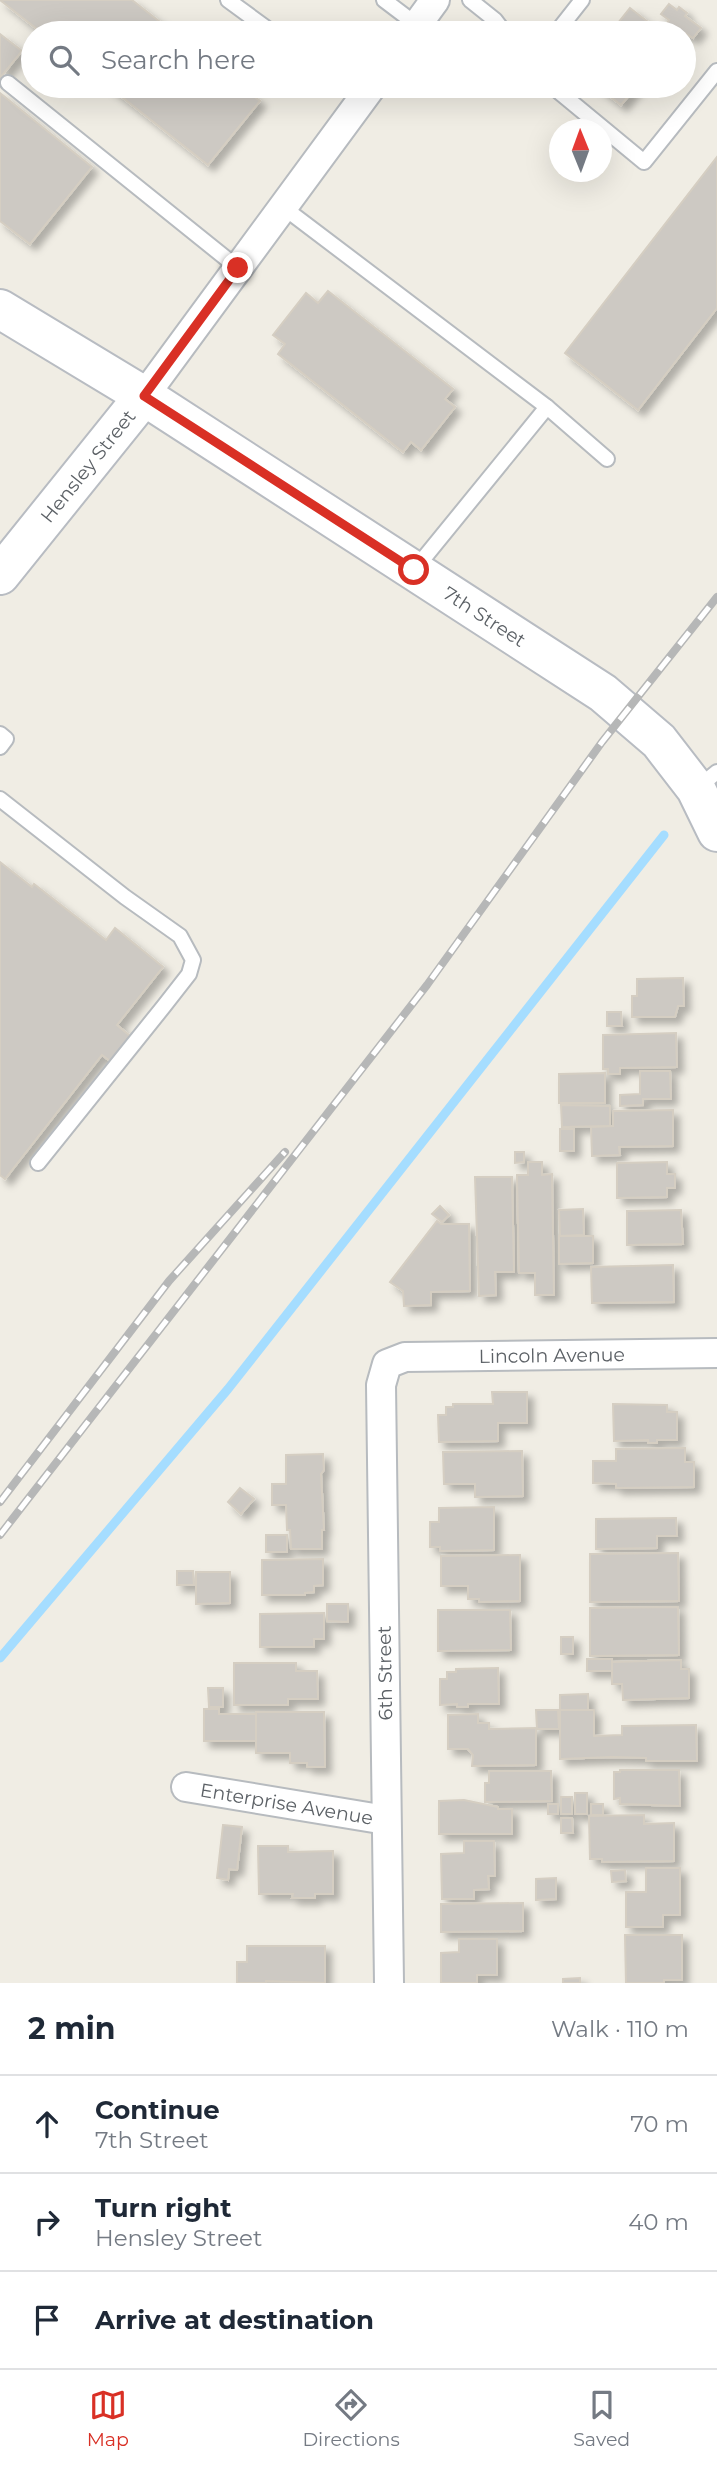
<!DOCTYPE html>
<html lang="en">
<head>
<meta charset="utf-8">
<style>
  :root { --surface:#fff; --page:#f6f6f7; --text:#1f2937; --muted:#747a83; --line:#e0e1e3; --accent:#d93025 }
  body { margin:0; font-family:Montserrat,sans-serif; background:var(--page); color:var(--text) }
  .compass { position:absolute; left:549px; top:119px; width:63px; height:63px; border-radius:50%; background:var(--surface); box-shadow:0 7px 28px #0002; rotate:359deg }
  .stop { position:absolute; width:21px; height:21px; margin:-16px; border:5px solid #d93025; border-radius:50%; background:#fff }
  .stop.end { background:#d93025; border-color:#fff; box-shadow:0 2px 7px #0008 }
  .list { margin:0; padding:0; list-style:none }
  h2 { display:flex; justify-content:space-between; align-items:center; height:91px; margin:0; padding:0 28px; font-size:30px }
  h2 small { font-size:23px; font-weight:400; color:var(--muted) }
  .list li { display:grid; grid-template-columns:46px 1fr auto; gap:21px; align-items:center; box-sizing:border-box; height:98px; padding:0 28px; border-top:2px solid var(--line) }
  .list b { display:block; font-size:26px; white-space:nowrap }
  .list p { margin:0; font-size:23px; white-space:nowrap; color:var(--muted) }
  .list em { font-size:23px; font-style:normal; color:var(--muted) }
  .icon { flex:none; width:38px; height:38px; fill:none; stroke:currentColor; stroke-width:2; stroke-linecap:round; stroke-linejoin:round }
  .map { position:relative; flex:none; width:717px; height:1983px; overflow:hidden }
  .search { position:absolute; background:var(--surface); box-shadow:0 7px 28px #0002; left:21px; right:21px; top:21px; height:77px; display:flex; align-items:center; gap:18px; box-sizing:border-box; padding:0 24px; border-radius:38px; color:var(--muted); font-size:26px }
  .sheet { height:385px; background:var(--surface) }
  nav { display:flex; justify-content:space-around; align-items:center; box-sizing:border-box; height:98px; border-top:2px solid var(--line); background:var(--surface); font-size:19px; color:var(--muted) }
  nav a { display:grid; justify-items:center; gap:4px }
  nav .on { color:var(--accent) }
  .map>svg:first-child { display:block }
</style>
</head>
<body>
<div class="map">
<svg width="717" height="1983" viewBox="0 0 717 1983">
  <defs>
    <filter id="shadow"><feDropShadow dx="6" dy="6" stdDeviation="3.5" flood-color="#0004"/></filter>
  </defs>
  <rect width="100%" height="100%" fill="#f0ede4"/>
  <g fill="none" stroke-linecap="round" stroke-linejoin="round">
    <polyline stroke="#a5ddff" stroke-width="9" points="0,1658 228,1389 664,835"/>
  </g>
  <g fill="#cdc9c3" stroke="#d5cec2" stroke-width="2" filter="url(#shadow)">
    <polygon points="0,0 132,0 174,33 42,33"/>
    <polygon points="669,4 677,10 679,7 687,13 685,16 701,28 693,38 685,33 684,35 681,33 667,23 669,20 661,14"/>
    <polygon points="630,8 662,33 610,33"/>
    <polygon points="0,34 22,51 0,78"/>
    <polygon points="108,86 240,86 260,101 208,165"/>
    <polygon points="597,86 637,86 621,105"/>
    <polygon points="0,93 92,167 30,244 0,221"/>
    <polygon points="717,157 717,308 638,410 565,353"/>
    <polygon points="328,291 453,389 445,399 455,407 421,450 411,442 403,452 278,354 285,344 273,335 306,293 318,303"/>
    <polygon points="0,862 32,887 34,884 106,940 115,928 163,967 117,1025 130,1036 110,1061 102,1055 5,1179 0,1175"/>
    <polygon points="683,978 684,1006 678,1006 675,1017 632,1017 632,996 637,996 637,979"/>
    <polygon points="607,1012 621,1012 622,1026 607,1026"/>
    <polygon points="676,1033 677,1067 620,1068 620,1074 608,1074 608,1069 603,1069 603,1035"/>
    <polygon points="640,1071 670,1071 671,1099 643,1099 643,1105 620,1106 620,1095 640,1094"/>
    <polygon points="605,1073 605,1103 559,1103 559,1074"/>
    <polygon points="561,1105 610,1106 610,1126 562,1127"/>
    <polygon points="673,1110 673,1146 619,1147 620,1155 592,1156 591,1127 613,1126 613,1111"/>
    <rect x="560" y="1129" width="14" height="22"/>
    <polygon points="515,1152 524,1152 524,1162 515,1163"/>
    <polygon points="528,1162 542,1162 542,1175 552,1174 554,1295 535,1295 535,1273 519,1273 517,1175 528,1175"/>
    <polygon points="667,1162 667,1174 675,1174 675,1188 667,1188 667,1197 617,1198 617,1163"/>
    <polygon points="475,1177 512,1177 514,1272 495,1272 496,1295 479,1296"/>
    <polygon points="440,1206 449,1215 442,1222 432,1214"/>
    <polygon points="583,1209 584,1235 560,1236 559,1210"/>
    <polygon points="681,1210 683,1244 627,1245 627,1211"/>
    <polygon points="437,1221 441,1224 469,1224 470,1291 431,1292 431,1305 404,1306 403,1291 390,1282"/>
    <polygon points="559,1236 593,1236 593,1263 559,1264"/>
    <polygon points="673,1265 674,1302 592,1303 591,1267"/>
    <polygon points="492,1392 527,1392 527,1423 498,1423 498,1441 439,1442 438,1415 446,1415 446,1407 453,1407 453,1404 493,1404"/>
    <polygon points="613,1404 667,1405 667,1412 677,1412 677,1440 657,1440 657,1443 648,1443 648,1440 614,1441"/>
    <polygon points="685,1448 685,1462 694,1462 694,1487 616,1488 616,1484 593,1483 593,1461 616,1461 616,1449"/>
    <polygon points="522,1451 523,1496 475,1497 475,1484 444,1484 443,1452"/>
    <polygon points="323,1454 324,1470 321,1474 324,1530 322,1530 322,1549 291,1549 290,1530 287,1530 286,1505 272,1505 272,1484 286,1484 286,1455"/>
    <polygon points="240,1488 254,1499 241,1514 228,1502"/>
    <polygon points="494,1507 494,1550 440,1551 440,1547 430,1547 430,1522 439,1522 439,1508"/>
    <polygon points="676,1518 677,1536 657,1536 657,1548 596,1549 596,1519"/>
    <rect x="266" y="1535" width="21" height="17"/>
    <polygon points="678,1553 679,1601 590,1602 590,1554"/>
    <polygon points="520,1555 520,1601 479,1602 479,1599 468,1599 468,1586 441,1586 441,1556"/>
    <polygon points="323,1559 323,1585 314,1586 314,1592 305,1593 305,1595 262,1595 262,1560"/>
    <polygon points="177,1571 193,1571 194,1585 177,1585"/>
    <polygon points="196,1572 230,1572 230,1603 196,1604"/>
    <polygon points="327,1604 348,1604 348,1622 327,1621"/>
    <polygon points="678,1607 679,1655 590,1656 590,1608"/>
    <polygon points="438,1610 510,1610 511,1650 438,1651"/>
    <polygon points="324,1613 324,1639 314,1639 314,1647 260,1647 260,1614"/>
    <rect x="561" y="1637" width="12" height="17"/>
    <rect x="587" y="1659" width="25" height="12"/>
    <polygon points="681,1660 681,1669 689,1669 689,1698 623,1700 622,1684 612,1684 612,1662"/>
    <polygon points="234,1663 296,1663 296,1671 317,1671 318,1699 288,1699 288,1705 234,1705"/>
    <polygon points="498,1668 499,1704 468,1704 468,1707 457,1707 457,1704 440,1705 440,1679 447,1679 447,1672 456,1672 456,1669"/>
    <polygon points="208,1688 223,1688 223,1707 209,1707"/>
    <polygon points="588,1694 588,1710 560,1710 560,1695"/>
    <polygon points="204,1709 219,1709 219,1714 256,1714 256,1741 204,1741"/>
    <polygon points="536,1710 558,1710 559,1729 537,1729"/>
    <polygon points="560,1710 594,1710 594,1736 622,1735 622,1726 696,1725 697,1761 646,1761 646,1758 613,1757 560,1759"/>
    <polygon points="256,1712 324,1712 325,1767 307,1767 307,1763 290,1763 290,1753 256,1753"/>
    <polygon points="478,1714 478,1723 489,1723 489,1729 536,1728 536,1765 472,1766 473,1755 468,1749 448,1749 448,1715"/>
    <polygon points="620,1770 679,1770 680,1806 620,1804 620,1798 614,1799 614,1772 620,1772"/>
    <polygon points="489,1771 551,1771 552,1801 485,1802 485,1783 489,1783"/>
    <rect x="575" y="1793" width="12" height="21"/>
    <rect x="561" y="1797" width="11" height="17"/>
    <polygon points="464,1800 498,1807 498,1809 512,1809 512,1834 439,1834 439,1801"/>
    <rect x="548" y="1804" width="10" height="10"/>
    <rect x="591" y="1804" width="12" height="11"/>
    <polygon points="644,1815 644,1824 674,1823 674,1861 602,1862 602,1859 590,1859 589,1816"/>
    <polygon points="561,1818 572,1818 573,1833 561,1833"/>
    <polygon points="223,1825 242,1827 237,1870 229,1869 228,1880 217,1878"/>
    <polygon points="464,1841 494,1841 495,1876 488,1876 489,1889 474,1890 474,1899 442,1899 441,1854 464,1853"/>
    <polygon points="258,1846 288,1846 288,1852 333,1851 333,1894 315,1894 315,1898 292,1898 293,1894 259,1894"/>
    <polygon points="646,1868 680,1868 680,1915 663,1915 663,1927 626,1927 626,1892 646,1892"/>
    <polygon points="625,1870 626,1881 612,1882 611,1871"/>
    <polygon points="556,1878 556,1899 536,1900 536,1879"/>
    <polygon points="523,1903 523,1931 441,1932 441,1904"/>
    <polygon points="625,1935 682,1935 682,1980 664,1980 664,1983 626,1983"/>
    <polygon points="459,1939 497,1939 497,1975 477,1975 477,1983 441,1983 441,1953 459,1952"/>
    <polygon points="247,1946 325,1946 325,1983 266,1981 266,1983 237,1983 237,1962 247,1962"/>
    <polygon points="580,1978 580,1983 563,1983 563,1979"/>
  </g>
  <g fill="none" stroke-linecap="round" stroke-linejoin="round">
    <g stroke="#b7bbbf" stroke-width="18">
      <g id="lane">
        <polyline points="228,0 273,33"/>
        <polyline points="384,0 417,25"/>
        <polyline points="470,0 495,20 505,33"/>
        <polyline points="556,33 582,0"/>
        <polyline points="8,83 238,268"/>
        <polyline points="344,86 362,99"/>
        <polyline points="552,86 644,162 717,71"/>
        <polyline points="283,207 547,407 415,569"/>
        <polyline points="547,407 607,459"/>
        <polyline points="0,734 6,739 0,747"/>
        <polyline points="696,789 717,772"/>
        <polyline points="0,799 125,897 180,936 193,960 189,974 164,1006 38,1163"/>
      </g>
    </g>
    <g stroke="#b7bbbf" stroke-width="32">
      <g id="street">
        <polyline points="411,33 435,0"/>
        <polyline points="144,396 372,86"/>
        <path id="s1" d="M 186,1787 L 386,1820"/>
        <path id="s2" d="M 389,1983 L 381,1385 L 387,1364 L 405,1357 L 717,1353"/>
      </g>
    </g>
    <g stroke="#b8bcc2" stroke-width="42">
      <g id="secondary">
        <path id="s3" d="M 0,309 L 144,396 L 603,693 L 659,741 L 696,789 L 717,832"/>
        <path id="s4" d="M 0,575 L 144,396"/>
      </g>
    </g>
    <use href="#lane" stroke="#fff" stroke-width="14"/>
    <use href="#street" stroke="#fff" stroke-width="28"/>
    <use href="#secondary" stroke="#fff" stroke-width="38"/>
    <g stroke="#b6b7b7" stroke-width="8">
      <g id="rail">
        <polyline points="0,1502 169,1281 285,1152"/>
        <polyline points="0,1535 427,985 602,742 717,597"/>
      </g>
    </g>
    <use href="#rail" stroke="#fff" stroke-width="5" stroke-dasharray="16" stroke-linecap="butt"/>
  </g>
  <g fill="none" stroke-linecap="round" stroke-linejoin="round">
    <polyline stroke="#d93025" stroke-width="9" points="238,268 144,396 414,570"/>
  </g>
  <g text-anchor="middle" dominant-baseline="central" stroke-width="5" stroke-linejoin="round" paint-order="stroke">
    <g font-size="19" fill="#5c6166" stroke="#fff">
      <text stroke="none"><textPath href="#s4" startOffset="140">Hensley Street</textPath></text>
      <text stroke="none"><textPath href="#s3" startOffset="574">7th Street</textPath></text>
      <text stroke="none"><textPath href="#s2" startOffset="786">Lincoln Avenue</textPath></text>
      <text transform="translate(385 1673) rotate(-91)">6th Street</text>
      <text stroke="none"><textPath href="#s1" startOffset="102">Enterprise Avenue</textPath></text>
    </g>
  </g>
</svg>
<svg class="compass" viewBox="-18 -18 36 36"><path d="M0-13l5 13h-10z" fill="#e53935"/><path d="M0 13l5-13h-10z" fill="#747a83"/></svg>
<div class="stop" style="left:414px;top:570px"></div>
<div class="stop end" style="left:238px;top:268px"></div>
<div class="search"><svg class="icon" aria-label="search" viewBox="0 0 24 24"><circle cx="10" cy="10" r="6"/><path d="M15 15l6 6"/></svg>Search here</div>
</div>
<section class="sheet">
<h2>2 min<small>Walk · 110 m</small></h2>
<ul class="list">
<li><svg class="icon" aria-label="ahead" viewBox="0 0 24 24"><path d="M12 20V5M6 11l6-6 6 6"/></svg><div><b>Continue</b><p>7th Street</p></div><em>70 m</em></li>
<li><svg class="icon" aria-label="right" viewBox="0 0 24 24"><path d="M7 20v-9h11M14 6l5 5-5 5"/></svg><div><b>Turn right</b><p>Hensley Street</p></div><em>40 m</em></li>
<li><svg class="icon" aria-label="arrive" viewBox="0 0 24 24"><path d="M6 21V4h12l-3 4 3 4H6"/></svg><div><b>Arrive at destination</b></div></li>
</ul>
</section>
<nav>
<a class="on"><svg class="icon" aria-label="map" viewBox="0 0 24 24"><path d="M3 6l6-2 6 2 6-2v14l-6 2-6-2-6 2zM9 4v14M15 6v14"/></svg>Map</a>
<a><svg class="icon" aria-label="directions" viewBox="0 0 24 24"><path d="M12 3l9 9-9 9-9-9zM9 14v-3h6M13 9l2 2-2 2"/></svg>Directions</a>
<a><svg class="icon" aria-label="saved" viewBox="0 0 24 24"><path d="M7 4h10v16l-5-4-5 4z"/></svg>Saved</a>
</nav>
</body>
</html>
